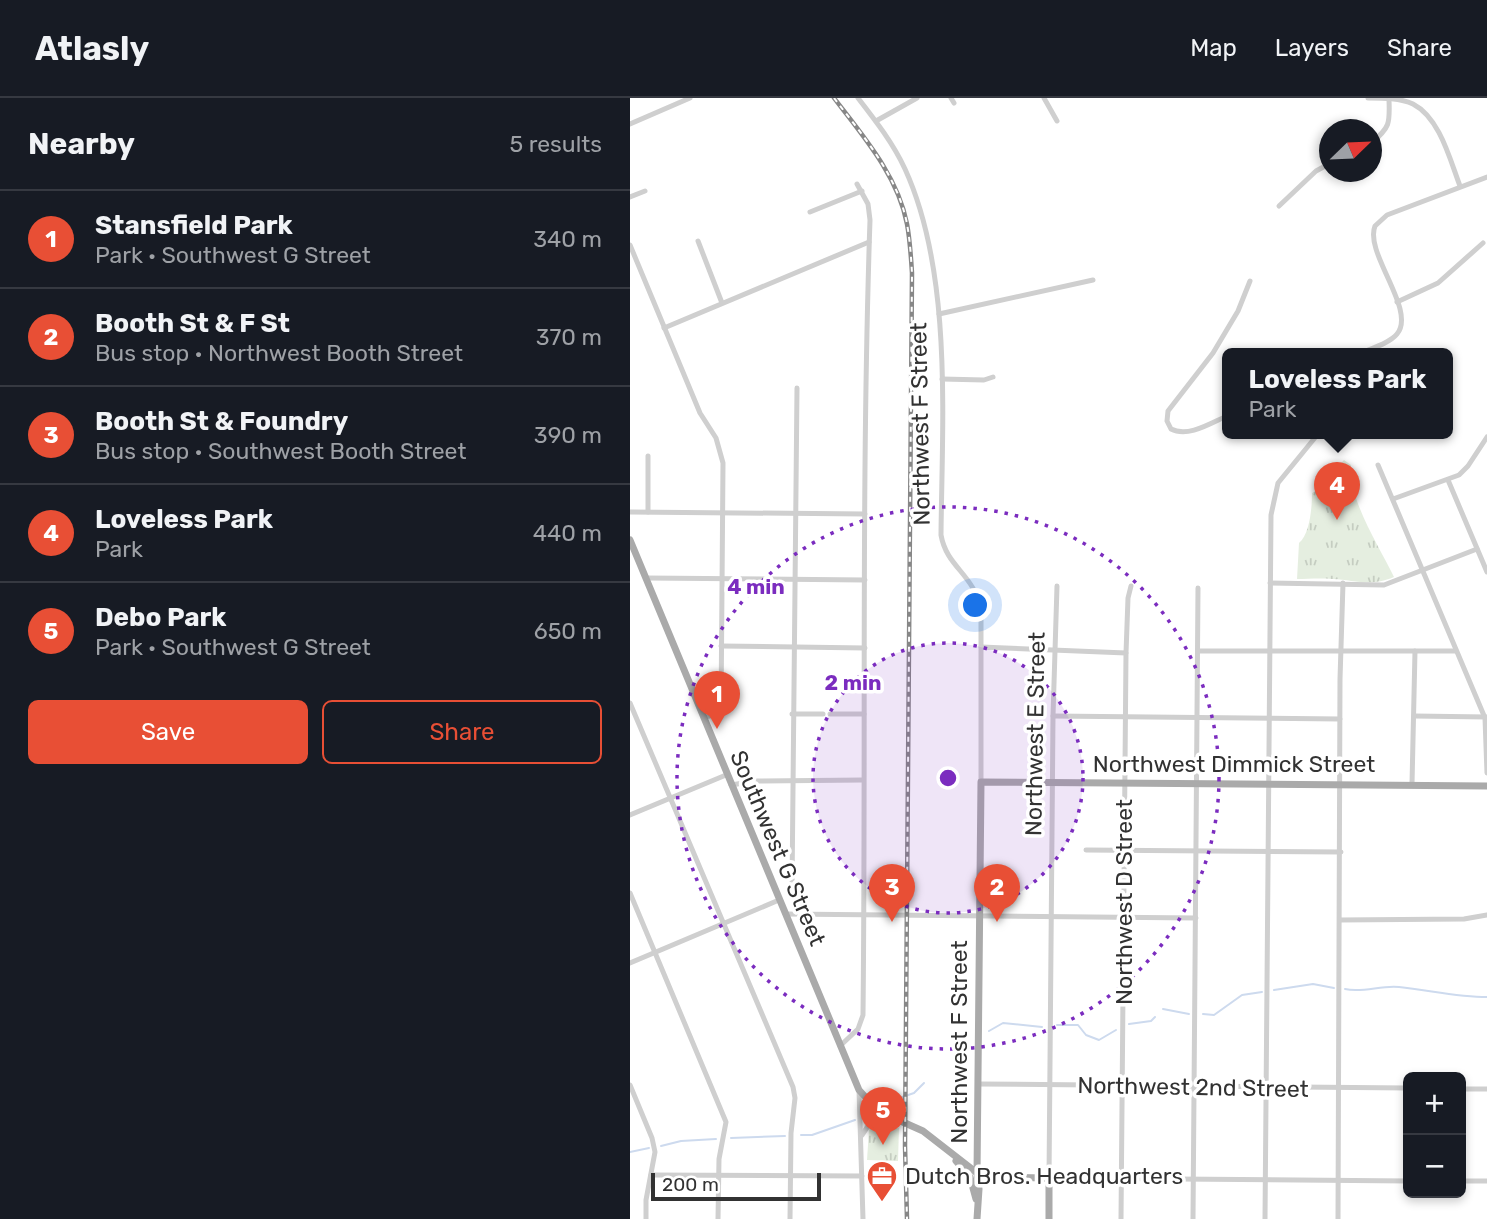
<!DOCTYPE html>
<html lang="en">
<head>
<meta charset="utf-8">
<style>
  :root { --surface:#171b24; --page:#20242c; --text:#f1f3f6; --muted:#9ea1a6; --line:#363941; --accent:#e84f35 }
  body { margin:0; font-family:Rubik,sans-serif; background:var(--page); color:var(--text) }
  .controls { position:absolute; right:21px; bottom:21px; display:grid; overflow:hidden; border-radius:10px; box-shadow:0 4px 10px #0003 }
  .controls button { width:63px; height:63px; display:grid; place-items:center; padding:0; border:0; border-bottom:2px solid var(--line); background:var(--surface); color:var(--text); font:35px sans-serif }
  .compass { position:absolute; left:689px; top:21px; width:63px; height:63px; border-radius:50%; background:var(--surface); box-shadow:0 4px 10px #0003; rotate:67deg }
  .scale { position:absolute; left:21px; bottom:18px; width:170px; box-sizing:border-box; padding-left:7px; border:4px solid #323232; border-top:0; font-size:19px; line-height:24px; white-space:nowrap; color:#323232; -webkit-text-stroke:5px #fff; paint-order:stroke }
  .you { position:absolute; left:346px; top:508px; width:24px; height:24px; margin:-18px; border:5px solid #fff; border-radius:50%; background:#1a73e8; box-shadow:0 0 0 10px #1a73e833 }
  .badge { display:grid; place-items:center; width:46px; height:46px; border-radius:50%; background:var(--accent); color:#fff; font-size:23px; font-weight:700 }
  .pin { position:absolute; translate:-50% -58px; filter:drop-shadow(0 2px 4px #0008) }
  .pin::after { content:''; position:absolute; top:37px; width:24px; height:21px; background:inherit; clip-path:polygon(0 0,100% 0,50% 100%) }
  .popup { position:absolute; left:592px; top:250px; width:231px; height:91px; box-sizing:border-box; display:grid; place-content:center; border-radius:10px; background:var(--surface); filter:drop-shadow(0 2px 5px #0005); font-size:23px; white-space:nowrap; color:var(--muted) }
  .popup b { font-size:26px; color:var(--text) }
  .popup::after { content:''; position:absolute; left:50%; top:100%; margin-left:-14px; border:14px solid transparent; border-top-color:var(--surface) }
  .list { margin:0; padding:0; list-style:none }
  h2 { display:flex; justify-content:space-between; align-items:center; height:91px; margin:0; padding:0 28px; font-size:30px }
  h2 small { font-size:23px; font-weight:400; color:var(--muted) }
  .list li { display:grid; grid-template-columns:46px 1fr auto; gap:21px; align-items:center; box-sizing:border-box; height:98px; padding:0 28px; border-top:2px solid var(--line) }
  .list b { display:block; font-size:26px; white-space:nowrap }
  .list p { margin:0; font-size:23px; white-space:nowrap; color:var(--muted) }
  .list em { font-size:23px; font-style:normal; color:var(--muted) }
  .actions { display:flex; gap:14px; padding:21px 28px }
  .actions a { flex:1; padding:16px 0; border:2px solid var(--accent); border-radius:10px; text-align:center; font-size:24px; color:var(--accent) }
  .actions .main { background:var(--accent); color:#fff }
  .map { position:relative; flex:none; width:857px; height:1121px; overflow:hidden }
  header { display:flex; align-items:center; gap:42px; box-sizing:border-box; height:98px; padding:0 35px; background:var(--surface); border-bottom:2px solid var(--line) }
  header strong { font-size:33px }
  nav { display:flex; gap:38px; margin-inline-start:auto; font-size:24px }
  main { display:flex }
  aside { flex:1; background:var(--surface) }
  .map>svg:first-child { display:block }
</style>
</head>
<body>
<header>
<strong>Atlasly</strong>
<nav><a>Map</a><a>Layers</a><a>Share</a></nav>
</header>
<main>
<aside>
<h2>Nearby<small>5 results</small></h2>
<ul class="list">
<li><span class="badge">1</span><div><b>Stansfield Park</b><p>Park · Southwest G Street</p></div><em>340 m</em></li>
<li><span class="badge">2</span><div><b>Booth St &amp; F St</b><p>Bus stop · Northwest Booth Street</p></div><em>370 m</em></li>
<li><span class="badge">3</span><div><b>Booth St &amp; Foundry</b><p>Bus stop · Southwest Booth Street</p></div><em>390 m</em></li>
<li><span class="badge">4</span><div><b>Loveless Park</b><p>Park</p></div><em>440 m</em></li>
<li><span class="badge">5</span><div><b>Debo Park</b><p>Park · Southwest G Street</p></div><em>650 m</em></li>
</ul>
<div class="actions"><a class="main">Save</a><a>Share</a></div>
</aside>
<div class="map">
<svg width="857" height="1121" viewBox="0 0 857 1121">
  <defs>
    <pattern id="park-tufts" width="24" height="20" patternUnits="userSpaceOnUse" patternTransform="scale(1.75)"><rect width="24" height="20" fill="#e5eee0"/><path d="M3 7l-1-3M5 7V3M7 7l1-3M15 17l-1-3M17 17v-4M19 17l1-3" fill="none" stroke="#c5cdc1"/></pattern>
  </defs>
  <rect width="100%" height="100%" fill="#fff"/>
  <g fill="url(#park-tufts)">
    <path d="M 714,362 L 721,367 C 718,401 749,448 764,479 C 740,489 726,482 702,481 C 690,480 678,481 667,481 L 669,445 C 680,436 682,409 682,395 L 698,386 L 697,381 Z"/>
    <polygon points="245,1023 269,1030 268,1063 237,1062 239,1032"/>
  </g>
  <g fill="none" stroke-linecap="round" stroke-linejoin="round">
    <g stroke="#cddaee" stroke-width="2">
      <path d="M 715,891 C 733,895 751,887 769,889 C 799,892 827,899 857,899"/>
      <polyline points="644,892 683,886 704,890"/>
      <polyline points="533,911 559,916"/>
      <polyline points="573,916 584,917 612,897 632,894"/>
      <polyline points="499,926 521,923 525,919"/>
      <polyline points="427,927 448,927 456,937 469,942 486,932"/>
      <polyline points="359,933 373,925 412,929"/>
      <polyline points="255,1005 284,995 294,985"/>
      <polyline points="171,1037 182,1037 225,1022"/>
      <polyline points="101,1040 155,1038"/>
      <polyline points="31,1048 51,1043 86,1041"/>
      <polyline points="0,1054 19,1050"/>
    </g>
    <g stroke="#cfcfcf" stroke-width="5">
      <path d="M 228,0 C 245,22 263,45 275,71 C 323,176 312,324 311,437 C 317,471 346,476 351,515 L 351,684"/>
      <polyline points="321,0 324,5"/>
      <polyline points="414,0 427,23"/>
      <path d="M 738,0 C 752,0 771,0 783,6 C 810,20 820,62 830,88"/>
      <polyline points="246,23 287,0"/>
      <polyline points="0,26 60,0"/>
      <path d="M 741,45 C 760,30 760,25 759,2"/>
      <polyline points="0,99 15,93"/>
      <polyline points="649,108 686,73 699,66"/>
      <polyline points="180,114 232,93"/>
      <polyline points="68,143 92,205"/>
      <polyline points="0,147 70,315 86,340 93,365 91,614 74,620"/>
      <polyline points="767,204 808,185 853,145"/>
      <polyline points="309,216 463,182"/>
      <polyline points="34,230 239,144"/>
      <path d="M 728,256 C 739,251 759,246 767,236 C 787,212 734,155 745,128 L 757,117 L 857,79"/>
      <polyline points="312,281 354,282 363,279"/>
      <path d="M 597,318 C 581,325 558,340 541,331 L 537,323 L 538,313 L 583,255 L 608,213 L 620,183"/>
      <polyline points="18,358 18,414"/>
      <polyline points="748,367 855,620 857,675"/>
      <polyline points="818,382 857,474"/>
      <polyline points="763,401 829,377 838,368 857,339"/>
      <polyline points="0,414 235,416"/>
      <polyline points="16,480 235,482"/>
      <polyline points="640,485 754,487 847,451"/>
      <polyline points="427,488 423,618 419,1080 778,1083"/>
      <polyline points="91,548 235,550"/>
      <polyline points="351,549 496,555"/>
      <polyline points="568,553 826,553"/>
      <polyline points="0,605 163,989 165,1000 161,1035 160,1121"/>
      <polyline points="162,616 193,616"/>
      <polyline points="200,616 234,616"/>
      <polyline points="423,618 710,621"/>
      <polyline points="784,618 857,619"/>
      <polyline points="782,686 785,553"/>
      <polyline points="101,687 126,683 233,682"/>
      <polyline points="0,717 96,677"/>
      <polyline points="456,752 711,754"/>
      <polyline points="162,791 167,290"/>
      <polyline points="0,795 96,1024 89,1061 88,1121"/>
      <polyline points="155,816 566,820"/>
      <polyline points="710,822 834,821 857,817"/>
      <polyline points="0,865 149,802"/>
      <path d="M 210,948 L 228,931 L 233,917 C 236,652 231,387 240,122 L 238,106 L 227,86"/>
      <polyline points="348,986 778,990"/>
      <polyline points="0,987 22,1040 25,1054 16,1102 16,1121"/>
      <polyline points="831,991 857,991"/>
      <polyline points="229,992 233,1121"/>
      <polyline points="232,1037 248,1013"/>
      <polyline points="21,1077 232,1078"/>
      <polyline points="831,1083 857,1083"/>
      <polyline points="491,1121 496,555 498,500 501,488"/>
      <polyline points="563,1121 568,490"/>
      <polyline points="635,1121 641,417 648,385 688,336"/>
      <polyline points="708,1121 710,581 713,485"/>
    </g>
    <g stroke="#aaa" stroke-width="7">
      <polyline points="0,442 229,992 248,1013 293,1033 347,1075 360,1079 419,1080 419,1121"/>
      <polyline points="326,1063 340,1079 346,1101"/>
      <polyline points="347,1121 349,1091 347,1075 351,684 857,688"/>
    </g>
    <g stroke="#878787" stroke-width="4.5">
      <path id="rail" d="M 204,0 C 233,38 268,78 277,126 C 280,142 281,159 282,175 L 275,1048 L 277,1121"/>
    </g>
    <use href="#rail" stroke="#fff" stroke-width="2" stroke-dasharray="5" stroke-linecap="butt"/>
  </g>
  <circle cx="318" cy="680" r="135" fill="#7b2cbf" fill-opacity=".12"/>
  <g fill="none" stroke="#7b2cbf" stroke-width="3.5" stroke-dasharray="3.5 7">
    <circle cx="318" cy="680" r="135"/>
    <circle cx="318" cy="680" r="271"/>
  </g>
  <defs>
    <g id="office-pin" transform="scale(1.575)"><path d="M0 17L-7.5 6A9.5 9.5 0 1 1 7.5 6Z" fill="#e84f35" stroke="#fff"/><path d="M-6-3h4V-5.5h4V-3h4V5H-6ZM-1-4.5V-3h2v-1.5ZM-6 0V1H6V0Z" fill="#fff"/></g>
  </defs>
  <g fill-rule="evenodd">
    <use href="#office-pin" x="252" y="1078"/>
  </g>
  <g text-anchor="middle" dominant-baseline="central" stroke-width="7" stroke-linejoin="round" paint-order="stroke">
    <g font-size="23" fill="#323232" stroke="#fff">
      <text transform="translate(290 326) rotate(-91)">Northwest F Street</text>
      <text transform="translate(405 636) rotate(-89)">Northwest E Street</text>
      <text x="604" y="666">Northwest Dimmick Street</text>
      <text transform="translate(148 750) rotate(67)">Southwest G Street</text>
      <text transform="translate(494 804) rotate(-90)">Northwest D Street</text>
      <text transform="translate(329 944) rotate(-90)">Northwest F Street</text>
      <text transform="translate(563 989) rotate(1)">Northwest 2nd Street</text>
    </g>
    <g font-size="23" fill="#323232" stroke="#fff" text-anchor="start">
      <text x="275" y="1078">Dutch Bros. Headquarters</text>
    </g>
  </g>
  <circle cx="318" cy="680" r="10" fill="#7b2cbf" stroke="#fff" stroke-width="3.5"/>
  <g font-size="21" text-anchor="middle" font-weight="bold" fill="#7b2cbf" stroke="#fff" stroke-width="7" stroke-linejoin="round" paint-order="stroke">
    <text x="126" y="496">4 min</text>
    <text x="223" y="592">2 min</text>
  </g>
</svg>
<div class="controls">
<button>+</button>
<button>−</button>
</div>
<svg class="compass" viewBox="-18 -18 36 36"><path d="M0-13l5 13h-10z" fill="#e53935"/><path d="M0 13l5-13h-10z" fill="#9ea1a6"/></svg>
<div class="scale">200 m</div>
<div class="you"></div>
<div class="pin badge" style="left:87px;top:631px">1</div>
<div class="pin badge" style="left:367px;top:824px">2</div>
<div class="pin badge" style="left:262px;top:824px">3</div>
<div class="pin badge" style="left:707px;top:422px">4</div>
<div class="popup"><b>Loveless Park</b>Park</div>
<div class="pin badge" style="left:253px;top:1047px">5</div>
</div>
</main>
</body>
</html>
